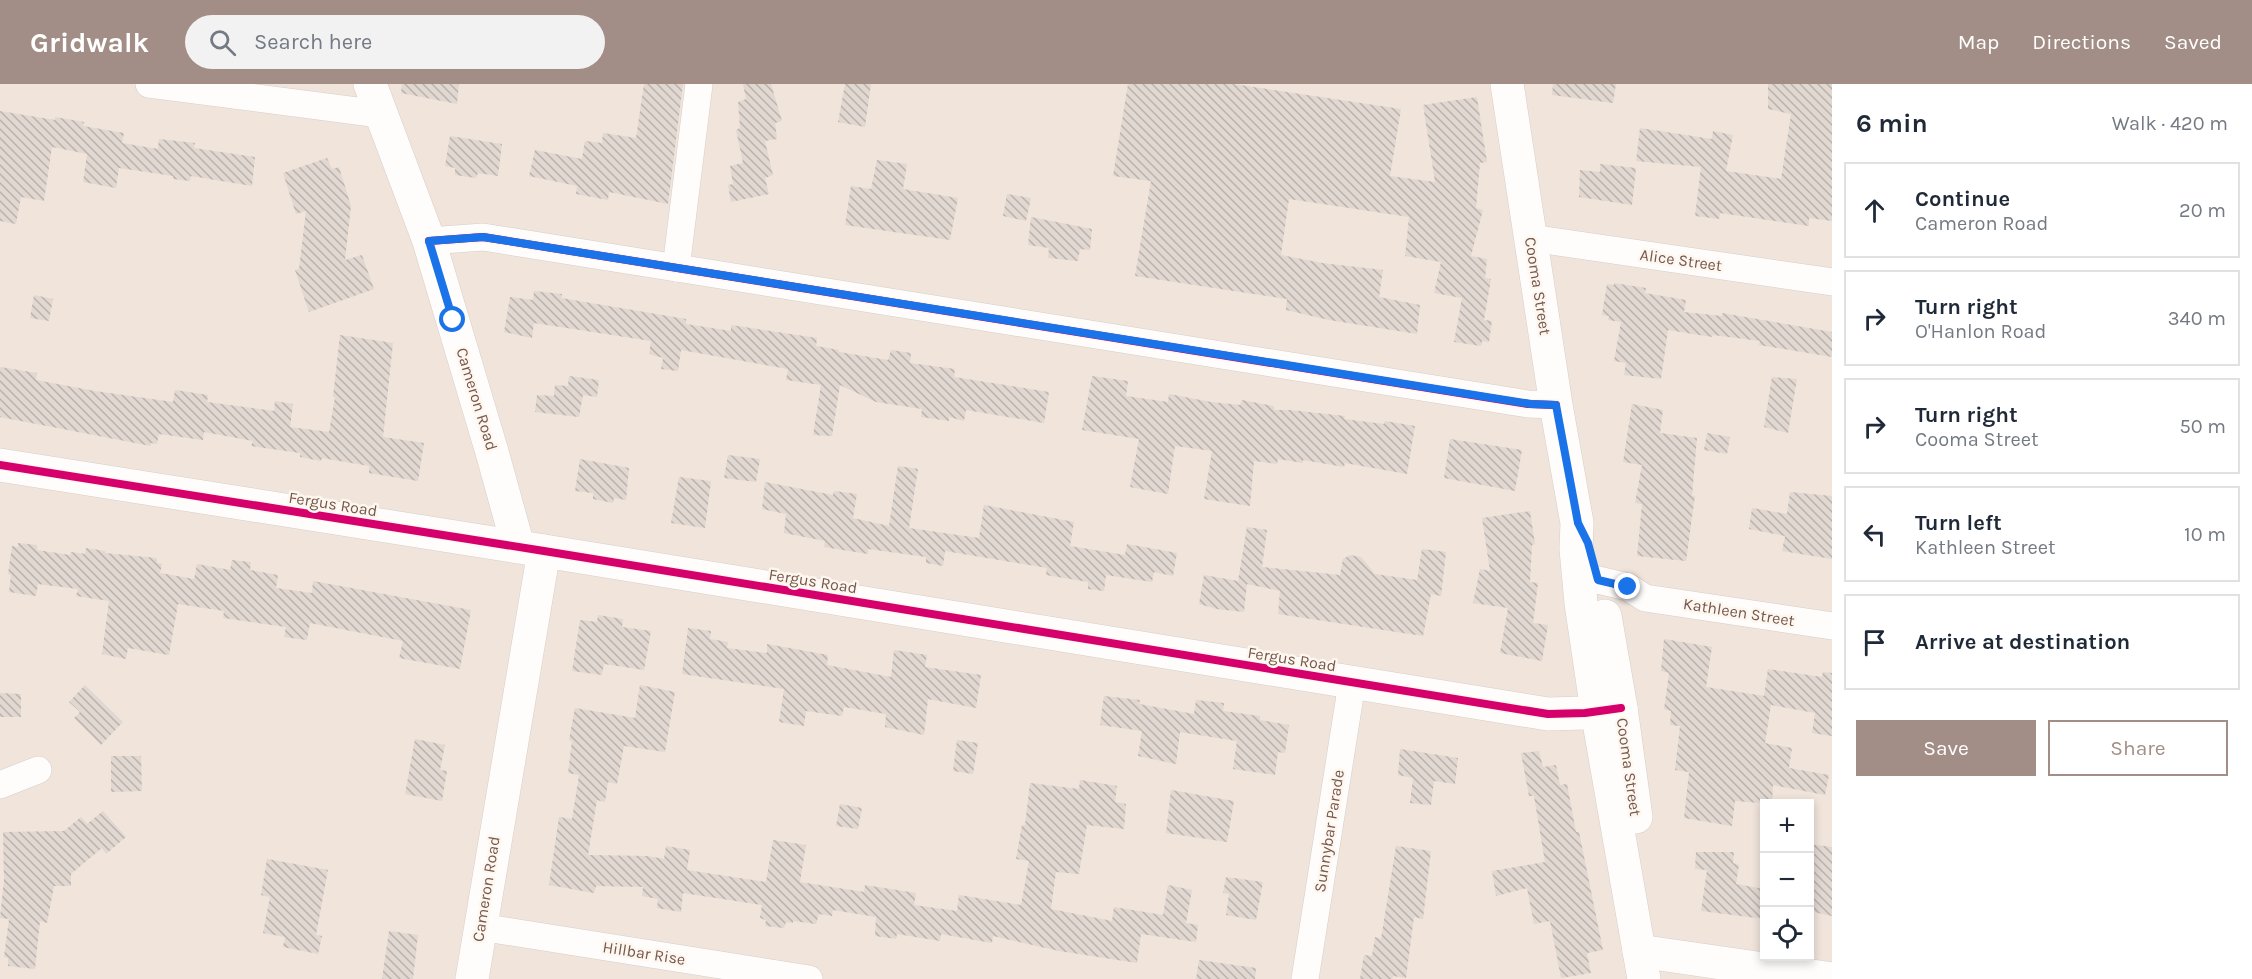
<!DOCTYPE html>
<html lang="en">
<head>
<meta charset="utf-8">
<style>
  :root { --surface:#fff; --page:#f2f2f3; --text:#1f2937; --muted:#747a83; --line:#e0e1e3; --accent:#a28e86 }
  body { margin:0; font-family:Karla,sans-serif; background:var(--page); color:var(--text) }
  .controls { position:absolute; right:18px; bottom:18px; display:grid; overflow:hidden; border-radius:0px; box-shadow:0 3px 9px #0003 }
  .controls button { width:54px; height:54px; display:grid; place-items:center; padding:0; border:0; border-bottom:2px solid var(--line); background:var(--surface); color:var(--text); font:30px sans-serif }
  .stop { position:absolute; width:18px; height:18px; margin:-14px; border:4px solid #1a73e8; border-radius:50%; background:#fff }
  .stop.end { background:#1a73e8; border-color:#fff; box-shadow:0 2px 6px #0008 }
  .list { margin:0; padding:0; list-style:none }
  h2 { display:flex; justify-content:space-between; align-items:center; height:78px; margin:0; padding:0 24px; font-size:26px }
  h2 small { font-size:20px; font-weight:400; color:var(--muted) }
  .list li { display:grid; grid-template-columns:39px 1fr auto; gap:18px; align-items:center; box-sizing:border-box; height:96px; margin:0 12px 12px; padding:0 12px; border:2px solid var(--line); border-radius:0px }
  .list b { display:block; font-size:22px; white-space:nowrap }
  .list p { margin:0; font-size:20px; white-space:nowrap; color:var(--muted) }
  .list em { font-size:20px; font-style:normal; color:var(--muted) }
  .actions { display:flex; gap:12px; padding:18px 24px }
  .actions a { flex:1; padding:14px 0; border:2px solid var(--accent); border-radius:0px; text-align:center; font-size:21px; color:var(--accent) }
  .actions .main { background:var(--accent); color:#fff }
  .icon { flex:none; width:33px; height:33px; fill:none; stroke:currentColor; stroke-width:2; stroke-linecap:round; stroke-linejoin:round }
  .map { position:relative; flex:none; width:1832px; height:895px; overflow:hidden }
  header { display:flex; align-items:center; gap:36px; box-sizing:border-box; height:84px; padding:0 30px; background:var(--accent); color:#fff }
  header strong { font-size:28px }
  nav { display:flex; gap:33px; margin-inline-start:auto; font-size:21px }
  .search { width:420px; height:54px; background:var(--page); display:flex; align-items:center; gap:15px; box-sizing:border-box; padding:0 21px; border-radius:33px; color:var(--muted); font-size:22px }
  main { display:flex }
  aside { flex:1; background:var(--surface) }
  .map>svg:first-child { display:block }
</style>
</head>
<body>
<header>
<strong>Gridwalk</strong>
<div class="search"><svg class="icon" aria-label="search" viewBox="0 0 24 24"><circle cx="10" cy="10" r="6"/><path d="M15 15l6 6"/></svg>Search here</div>
<nav><a>Map</a><a>Directions</a><a>Saved</a></nav>
</header>
<main>
<div class="map">
<svg width="1832" height="895" viewBox="0 0 1832 895">
  <defs>
    <pattern id="building-back-hatch" width="6" height="6" patternUnits="userSpaceOnUse" patternTransform="scale(1.5)"><rect width="6" height="6" fill="#e1d8d2"/><path d="M-1 5l2 2M0 0l6 6M5-1l2 2" fill="none" stroke="#bbb2ad"/></pattern>
  </defs>
  <rect width="100%" height="100%" fill="#f7f2ed"/>
  <path fill="#f0e4db" fill-rule="evenodd" d="M 0,0 L 1832,0 L 1832,895 L 0,895 ZM 1764,720 L 1810,720 L 1810,872 L 1764,872 Z"/>
  <g fill="url(#building-back-hatch)">
    <polygon points="402,0 459,0 457,20 401,9"/>
    <polygon points="644,0 683,0 668,120 609,108 608,116 576,110 577,102 529,92 535,66 582,75 585,57 602,59 603,49 636,54"/>
    <polygon points="743,0 771,0 782,37 775,39 777,55 765,57 773,91 765,94 769,110 731,118 728,101 733,100 730,82 743,79 736,46 740,44 738,18 746,15"/>
    <polygon points="845,0 871,0 865,43 838,38"/>
    <polygon points="1128,0 1233,0 1401,25 1390,92 1435,98 1423,21 1477,13 1487,78 1480,79 1476,124 1483,126 1471,172 1487,175 1485,194 1491,195 1484,236 1492,237 1489,258 1482,257 1481,262 1454,258 1462,214 1434,209 1441,178 1405,172 1409,133 1289,115 1281,171 1322,179 1383,186 1379,213 1420,221 1417,250 1329,236 1286,226 1287,215 1135,192 1151,97 1113,92"/>
    <polygon points="1553,0 1616,0 1613,19 1552,11"/>
    <polygon points="1768,0 1832,0 1832,137 1809,134 1809,142 1720,129 1719,135 1695,132 1701,83 1636,77 1640,44 1712,55 1713,47 1733,51 1726,87 1781,95 1791,30 1768,25"/>
    <polygon points="0,27 55,36 55,33 84,38 83,42 124,49 122,59 158,65 159,55 195,59 194,64 255,73 252,102 191,92 190,97 173,95 173,92 119,84 116,104 83,98 87,70 52,63 44,117 21,113 16,140 0,137"/>
    <polygon points="450,52 502,60 498,92 478,89 476,94 455,91 455,84 445,82"/>
    <polygon points="327,74 332,85 339,83 351,122 345,176 362,171 374,205 309,228 295,186 299,185 306,127 296,130 283,89"/>
    <polygon points="877,76 907,80 903,105 958,114 950,156 845,141 851,102 871,105"/>
    <polygon points="1600,80 1636,84 1632,121 1579,113 1580,86 1600,88"/>
    <polygon points="1007,110 1031,114 1026,137 1003,132"/>
    <polygon points="1031,133 1092,145 1090,166 1080,165 1078,177 1048,174 1049,164 1028,161"/>
    <polygon points="1614,199 1646,204 1645,209 1686,216 1684,228 1722,232 1722,229 1832,248 1832,273 1759,261 1760,257 1713,251 1712,253 1668,246 1661,295 1624,291 1626,279 1614,277 1621,238 1608,236 1609,232 1602,231 1607,200 1614,201"/>
    <polygon points="534,207 562,210 561,214 686,235 686,240 731,247 731,241 817,254 816,262 839,266 839,268 888,276 891,266 911,269 910,279 955,285 954,293 1049,308 1044,339 966,326 964,337 949,333 949,337 921,333 922,325 876,318 840,301 832,352 813,351 821,301 786,296 788,285 681,266 678,287 661,285 663,274 649,270 651,257 534,239 532,254 504,248 510,213 533,216"/>
    <polygon points="34,211 53,215 49,237 30,234"/>
    <polygon points="340,251 393,259 383,353 424,359 418,397 369,389 369,382 322,374 321,377 300,373 300,369 251,362 253,357 204,348 203,356 159,350 157,360 151,359 151,362 0,333 0,283 37,289 36,296 95,307 173,318 175,306 208,311 207,318 274,327 275,317 293,320 290,343 329,348 335,313 333,313"/>
    <polygon points="569,292 599,296 597,313 583,311 579,333 535,328 537,311 554,312 555,301 568,302"/>
    <polygon points="1092,292 1128,297 1126,312 1168,318 1169,310 1211,318 1240,321 1242,316 1274,322 1274,326 1290,326 1345,332 1344,335 1384,340 1385,337 1415,342 1407,390 1345,379 1344,383 1303,376 1303,379 1278,375 1277,380 1254,377 1250,422 1204,415 1212,367 1175,362 1168,410 1130,403 1139,355 1082,346"/>
    <polygon points="1772,293 1797,295 1788,349 1764,343"/>
    <polygon points="1632,320 1663,326 1660,349 1697,354 1692,412 1695,412 1686,477 1637,472 1642,420 1635,419 1642,381 1623,378"/>
    <polygon points="1707,349 1730,353 1727,370 1704,366"/>
    <polygon points="1450,355 1522,366 1515,407 1444,394"/>
    <polygon points="728,371 760,375 756,398 724,394"/>
    <polygon points="580,375 629,384 626,416 614,414 613,419 593,415 593,409 575,407"/>
    <polygon points="898,382 918,385 909,444 979,454 984,421 1074,438 1070,462 1125,471 1127,460 1177,469 1173,492 1154,488 1152,498 1106,491 1104,507 1088,505 1088,498 1046,491 1047,484 945,467 943,482 926,479 926,473 868,465 868,470 824,463 825,457 784,449 786,430 762,425 765,398 833,411 834,407 857,410 853,434 889,442"/>
    <polygon points="679,393 711,397 705,444 671,439"/>
    <polygon points="1790,408 1832,412 1832,475 1782,467 1785,452 1749,445 1752,424 1787,430"/>
    <polygon points="1530,427 1535,460 1532,461 1530,498 1538,499 1533,539 1548,541 1542,577 1500,569 1508,524 1473,519 1480,485 1490,487 1482,434"/>
    <polygon points="1247,443 1267,446 1262,483 1340,491 1343,475 1350,471 1361,473 1375,490 1417,496 1422,465 1446,468 1441,512 1431,510 1423,552 1278,530 1280,507 1247,500 1244,528 1217,525 1199,520 1204,491 1238,497"/>
    <polygon points="18,459 37,461 37,466 70,471 71,468 85,470 86,464 105,467 105,469 157,474 157,479 162,480 160,489 194,495 197,480 230,486 232,476 251,478 250,486 278,491 276,504 312,509 313,497 471,526 460,585 399,574 403,557 310,539 307,556 284,553 286,543 223,534 224,527 178,520 169,571 128,564 126,575 102,570 109,517 76,512 78,505 38,500 36,512 9,508 11,491 8,490 12,462 18,463"/>
    <polygon points="598,531 623,535 622,543 651,547 644,586 604,580 602,591 572,587 580,536 597,538"/>
    <polygon points="688,544 711,547 710,555 728,558 727,564 767,569 767,560 828,571 827,581 891,593 894,566 927,571 925,583 981,591 976,624 928,615 924,651 885,643 886,630 844,623 842,632 806,627 804,642 779,638 784,605 682,590"/>
    <polygon points="1664,555 1712,563 1706,603 1764,612 1768,585 1822,593 1823,588 1832,589 1832,652 1812,649 1815,629 1771,621 1765,659 1792,664 1789,684 1829,691 1825,711 1773,701 1772,720 1735,717 1732,742 1684,734 1689,688 1675,686 1680,642 1670,641 1671,627 1664,625 1669,589 1661,587"/>
    <polygon points="85,601 123,638 101,661 74,634 80,628 69,618"/>
    <polygon points="640,601 675,608 665,668 624,662 617,700 608,698 605,718 597,716 588,771 648,772 664,775 666,762 690,766 687,786 766,798 773,756 806,761 800,798 864,808 865,801 916,809 914,821 957,827 959,811 1021,821 1029,777 1016,775 1022,741 1025,741 1030,699 1079,705 1080,696 1117,702 1115,718 1126,720 1124,745 1087,741 1079,790 1056,788 1051,825 1112,837 1114,823 1163,831 1168,801 1192,806 1186,839 1198,841 1196,858 1141,850 1137,879 1059,867 993,852 992,859 941,850 940,857 897,850 896,855 875,852 876,833 833,826 832,832 819,830 816,840 793,837 793,839 786,838 784,844 765,842 766,836 760,834 762,821 683,809 681,828 657,824 658,815 642,812 643,803 596,802 594,809 549,801 559,733 572,735 579,691 568,689 572,657 569,656 575,624 635,634"/>
    <polygon points="0,609 21,610 21,633 0,633"/>
    <polygon points="1104,612 1140,616 1139,620 1194,630 1196,616 1224,619 1223,627 1260,632 1260,636 1289,641 1285,669 1278,668 1275,691 1233,685 1237,657 1180,648 1176,680 1138,672 1142,647 1100,641"/>
    <polygon points="415,655 445,661 440,686 447,687 442,717 405,710"/>
    <polygon points="957,656 978,659 973,690 953,687"/>
    <polygon points="1400,665 1458,674 1455,700 1434,697 1431,721 1410,719 1413,694 1398,691"/>
    <polygon points="1539,667 1543,683 1556,681 1560,701 1567,700 1576,748 1579,748 1603,866 1587,869 1591,889 1561,894 1550,837 1534,840 1527,804 1496,812 1492,787 1545,778 1534,712 1529,712 1521,669"/>
    <polygon points="111,672 141,672 142,707 111,708"/>
    <polygon points="1171,706 1234,717 1227,758 1166,749"/>
    <polygon points="840,720 862,724 858,745 836,742"/>
    <polygon points="103,727 126,753 106,770 102,764 71,790 71,802 54,802 47,839 40,837 35,885 8,882 8,874 4,873 9,835 0,834 4,796 3,748 64,747 81,733 87,740"/>
    <polygon points="1809,760 1832,763 1832,832 1809,827"/>
    <polygon points="1396,762 1431,767 1423,835 1414,833 1406,894 1393,892 1392,895 1360,895 1364,871 1372,872 1375,853 1381,855"/>
    <polygon points="1696,768 1734,768 1733,779 1739,781 1736,800 1764,805 1764,835 1701,827 1707,786 1695,785"/>
    <polygon points="267,775 328,786 316,851 322,852 318,870 283,863 285,853 263,849 270,813 261,811"/>
    <polygon points="1226,793 1263,798 1256,836 1226,831 1229,810 1223,809"/>
    <polygon points="389,847 418,851 413,895 382,895"/>
    <polygon points="1199,876 1256,884 1255,895 1196,895"/>
  </g>
  <g fill="none" stroke-linecap="round" stroke-linejoin="round">
    <g stroke="#d6ceca" stroke-width="28">
      <g id="street">
        <polyline points="149,0 380,30"/>
        <polyline points="1531,154 1832,198"/>
        <polyline points="429,157 483,153 1528,320 1556,321"/>
        <polyline points="676,184 699,0"/>
        <polyline points="1598,496 1628,503 1645,514 1832,542"/>
        <polyline points="0,701 38,686"/>
        <polyline points="480,843 809,895"/>
        <polyline points="1305,895 1352,599"/>
      </g>
    </g>
    <g stroke="#d7ceca" stroke-width="34">
      <g id="secondary">
        <polyline points="370,0 429,157 492,368 518,462"/>
        <polyline points="1507,0 1556,321 1577,439 1576,465 1581,519 1597,627 1644,895"/>
        <polyline points="0,381 544,467 1548,630 1585,629 1621,624"/>
        <polyline points="1605,532 1621,624 1636,733"/>
        <polyline points="1639,867 1832,895"/>
        <polyline points="472,895 544,467"/>
      </g>
    </g>
    <use href="#street" stroke="#fefdfc" stroke-width="27"/>
    <use href="#secondary" stroke="#fefdfc" stroke-width="33"/>
    <g stroke="#fef7ef" stroke-width="11">
      <g id="cycleway">
        <polyline points="429,157 483,153 1528,320 1556,321"/>
        <polyline points="0,381 544,467 1548,630 1585,629 1621,624"/>
      </g>
    </g>
    <use href="#cycleway" stroke="#d6006c" stroke-width="8"/>
  </g>
  <g fill="none" stroke-linecap="round" stroke-linejoin="round">
    <polyline stroke="#1a73e8" stroke-width="8" points="453,236 429,157 483,153 1531,320 1556,321 1578,439 1588,459 1598,496 1628,503"/>
  </g>
  <g text-anchor="middle" dominant-baseline="central" stroke-width="5" stroke-linejoin="round" paint-order="stroke">
    <g font-size="16" fill="#75584e" stroke="#fef7ef">
      <text transform="translate(1681 176) rotate(8)">Alice Street</text>
      <text transform="translate(1538 202) rotate(81)">Cooma Street</text>
      <text transform="translate(477 315) rotate(73)">Cameron Road</text>
      <text transform="translate(333 420) rotate(9)">Fergus Road</text>
      <text transform="translate(813 497) rotate(9)">Fergus Road</text>
      <text transform="translate(1739 528) rotate(9)">Kathleen Street</text>
      <text transform="translate(1292 575) rotate(9)">Fergus Road</text>
      <text transform="translate(1629 683) rotate(82)">Cooma Street</text>
      <text transform="translate(1329 747) rotate(-81)">Sunnybar Parade</text>
      <text transform="translate(486 805) rotate(-81)">Cameron Road</text>
      <text transform="translate(644 869) rotate(9)">Hillbar Rise</text>
    </g>
  </g>
</svg>
<div class="controls">
<button>+</button>
<button>−</button>
<button><svg class="icon" aria-label="locate" viewBox="0 0 24 24"><circle cx="12" cy="12" r="6"/><path d="M12 2v4M12 18v4M2 12h4M18 12h4"/></svg></button>
</div>
<div class="stop" style="left:453px;top:236px"></div>
<div class="stop end" style="left:1628px;top:503px"></div>
</div>
<aside>
<h2>6 min<small>Walk · 420 m</small></h2>
<ul class="list">
<li><svg class="icon" aria-label="ahead" viewBox="0 0 24 24"><path d="M12 20V5M6 11l6-6 6 6"/></svg><div><b>Continue</b><p>Cameron Road</p></div><em>20 m</em></li>
<li><svg class="icon" aria-label="right" viewBox="0 0 24 24"><path d="M7 20v-9h11M14 6l5 5-5 5"/></svg><div><b>Turn right</b><p>O'Hanlon Road</p></div><em>340 m</em></li>
<li><svg class="icon" aria-label="right" viewBox="0 0 24 24"><path d="M7 20v-9h11M14 6l5 5-5 5"/></svg><div><b>Turn right</b><p>Cooma Street</p></div><em>50 m</em></li>
<li><svg class="icon" aria-label="left" viewBox="0 0 24 24"><path d="M17 20v-9H6M10 6l-5 5 5 5"/></svg><div><b>Turn left</b><p>Kathleen Street</p></div><em>10 m</em></li>
<li><svg class="icon" aria-label="arrive" viewBox="0 0 24 24"><path d="M6 21V4h12l-3 4 3 4H6"/></svg><div><b>Arrive at destination</b></div></li>
</ul>
<div class="actions"><a class="main">Save</a><a>Share</a></div>
</aside>
</main>
</body>
</html>
